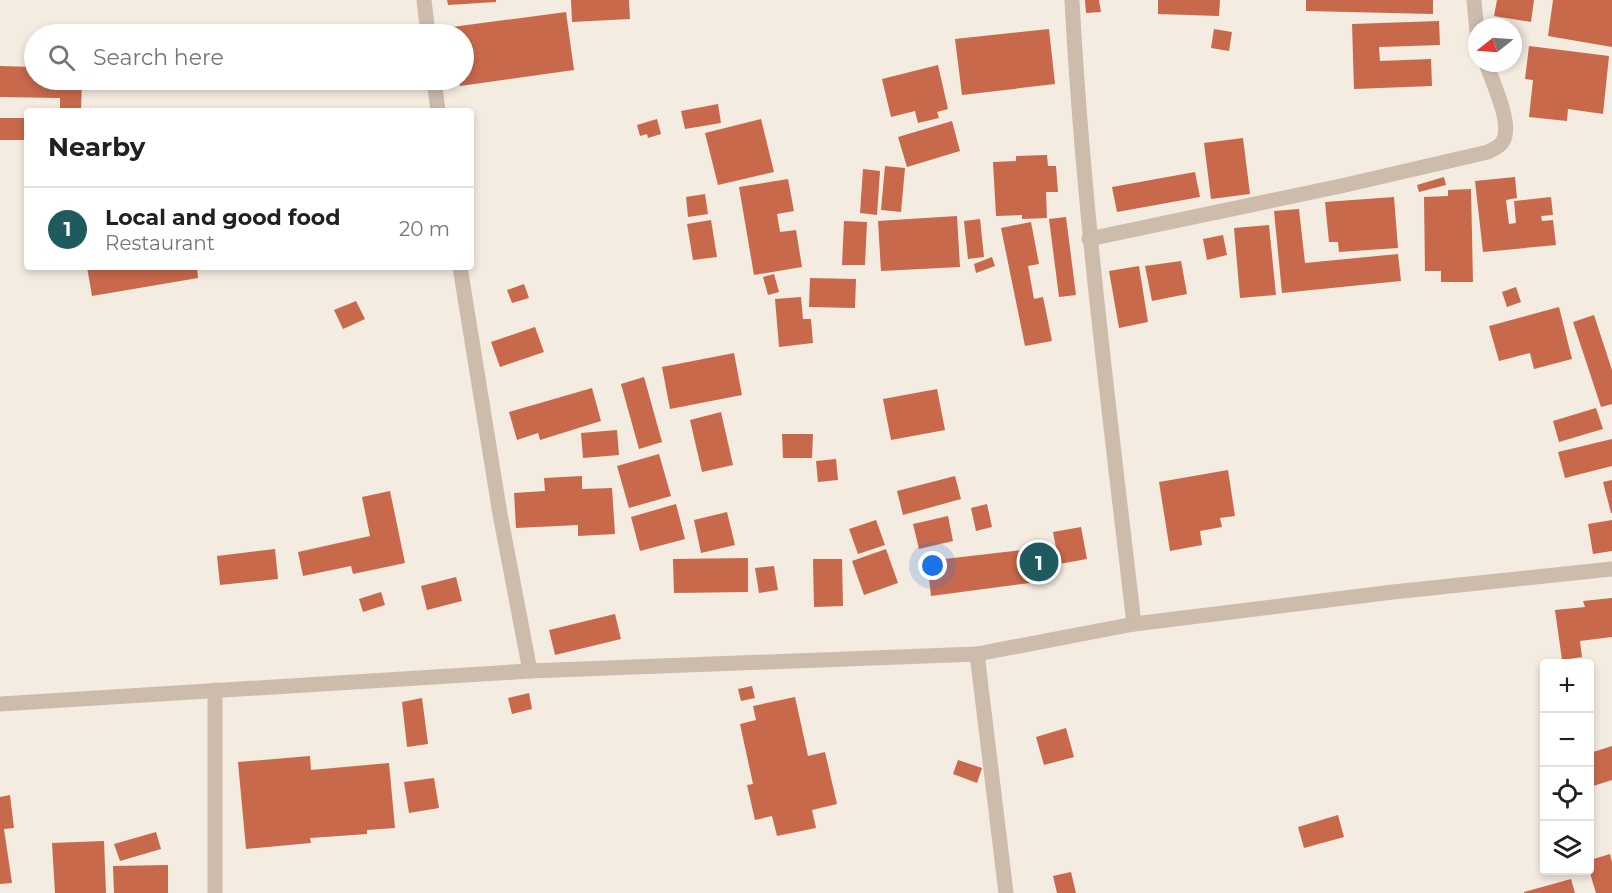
<!DOCTYPE html>
<html lang="en">
<head>
<meta charset="utf-8">
<style>
  :root { --surface:#fff; --page:#f2f2f2; --text:#202124; --muted:#757577; --line:#e0e0e0; --accent:#1f5a5e }
  body { margin:0; font-family:Montserrat,sans-serif; background:var(--page); color:var(--text) }
  .controls { position:absolute; right:18px; bottom:18px; display:grid; overflow:hidden; border-radius:6px; box-shadow:0 3px 9px #0003 }
  .controls button { width:54px; height:54px; display:grid; place-items:center; padding:0; border:0; border-bottom:2px solid var(--line); background:var(--surface); color:var(--text); font:30px sans-serif }
  .compass { position:absolute; left:1468px; top:18px; width:54px; height:54px; border-radius:50%; background:var(--surface); box-shadow:0 3px 9px #0003; rotate:253deg }
  .you { position:absolute; left:933px; top:566px; width:21px; height:21px; margin:-15px; border:4px solid #fff; border-radius:50%; background:#1a73e8; box-shadow:0 0 0 9px #1a73e833 }
  .badge { display:grid; place-items:center; width:39px; height:39px; border-radius:50%; background:var(--accent); color:#fff; font-size:20px; font-weight:700 }
  .pin { position:absolute; translate:-50% -50%; border:3px solid #fff; box-shadow:0 2px 6px #0006 }
  .list { margin:0; padding:0; list-style:none }
  h2 { display:flex; justify-content:space-between; align-items:center; height:78px; margin:0; padding:0 24px; font-size:26px }
  h2 small { font-size:20px; font-weight:400; color:var(--muted) }
  .list li { display:grid; grid-template-columns:39px 1fr auto; gap:18px; align-items:center; box-sizing:border-box; height:84px; padding:0 24px; border-top:2px solid var(--line) }
  .list b { display:block; font-size:22px; white-space:nowrap }
  .list p { margin:0; font-size:20px; white-space:nowrap; color:var(--muted) }
  .list em { font-size:20px; font-style:normal; color:var(--muted) }
  .icon { flex:none; width:33px; height:33px; fill:none; stroke:currentColor; stroke-width:2; stroke-linecap:round; stroke-linejoin:round }
  .map { position:relative; flex:none; width:1612px; height:893px; overflow:hidden }
  .search { position:absolute; background:var(--surface); box-shadow:0 3px 9px #0003; left:24px; top:24px; width:450px; height:66px; display:flex; align-items:center; gap:15px; box-sizing:border-box; padding:0 21px; border-radius:33px; color:var(--muted); font-size:22px }
  .panel { position:absolute; background:var(--surface); box-shadow:0 3px 9px #0003; left:24px; top:108px; width:450px; height:162px; border-radius:6px }
  .map>svg:first-child { display:block }
</style>
</head>
<body>
<div class="map">
<svg width="1612" height="893" viewBox="0 0 1612 893">
  <rect width="100%" height="100%" fill="#f4ebe1"/>
  <g fill="#c8694b">
    <polygon points="447,0 496,0 496,2 448,5"/>
    <polygon points="571,0 629,0 630,19 572,22"/>
    <polygon points="1085,0 1099,0 1101,12 1086,13"/>
    <polygon points="1158,0 1220,0 1219,16 1158,14"/>
    <polygon points="1306,0 1433,0 1433,14 1306,11"/>
    <polygon points="1497,0 1534,0 1531,22 1494,16"/>
    <polygon points="1553,0 1612,0 1612,47 1548,36"/>
    <polygon points="566,12 574,70 460,86 459,80 464,80 464,34 453,34 452,27"/>
    <polygon points="1439,21 1440,45 1379,47 1380,61 1431,59 1432,86 1354,89 1352,24"/>
    <polygon points="1049,29 1055,84 962,95 955,39"/>
    <polygon points="1214,29 1232,32 1229,51 1211,48"/>
    <polygon points="1529,46 1609,56 1603,114 1568,109 1567,121 1529,117 1533,80 1525,79"/>
    <polygon points="938,65 948,109 937,112 939,118 918,123 915,111 891,117 882,79"/>
    <polygon points="0,66 34,67 34,80 82,80 81,111 60,111 60,98 0,97"/>
    <polygon points="718,104 721,123 685,129 681,111"/>
    <rect x="0" y="118" width="27" height="22"/>
    <polygon points="657,119 661,134 648,138 647,134 640,136 637,125"/>
    <polygon points="761,119 774,172 718,185 705,133"/>
    <polygon points="952,121 960,151 907,167 898,137"/>
    <polygon points="1243,138 1250,194 1211,199 1204,143"/>
    <polygon points="1047,155 1048,166 1056,166 1058,192 1046,192 1047,218 1022,219 1022,215 996,216 993,162 1016,161 1016,156"/>
    <polygon points="885,166 905,168 901,212 881,210"/>
    <polygon points="863,169 880,171 877,215 860,213"/>
    <polygon points="1195,172 1200,197 1117,212 1112,187"/>
    <polygon points="1444,177 1446,185 1419,192 1417,185"/>
    <polygon points="1515,177 1517,198 1506,200 1509,224 1516,223 1514,201 1551,197 1553,215 1541,216 1542,221 1553,220 1556,245 1483,252 1475,181"/>
    <polygon points="788,179 794,211 777,214 780,232 796,230 802,267 754,275 739,187"/>
    <polygon points="1471,189 1473,282 1441,282 1441,271 1425,271 1424,197 1448,196 1448,190"/>
    <polygon points="705,194 708,214 688,217 686,197"/>
    <polygon points="1394,197 1398,248 1339,252 1338,242 1329,242 1325,202"/>
    <polygon points="1299,209 1305,263 1398,254 1401,281 1282,293 1274,211"/>
    <polygon points="957,216 960,267 881,271 878,221"/>
    <polygon points="1066,217 1076,295 1059,297 1049,219"/>
    <polygon points="980,219 984,257 968,259 964,221"/>
    <polygon points="711,220 717,257 693,260 687,224"/>
    <polygon points="844,221 867,222 865,265 842,265"/>
    <polygon points="1031,222 1039,264 1028,266 1034,299 1043,297 1052,341 1025,346 1001,228"/>
    <polygon points="1269,225 1276,295 1240,298 1234,228"/>
    <polygon points="1223,235 1227,255 1207,260 1203,239"/>
    <polygon points="992,257 995,266 976,273 974,264"/>
    <polygon points="1181,261 1187,294 1152,301 1145,266"/>
    <polygon points="1139,266 1148,322 1119,328 1109,271"/>
    <polygon points="87,267 197,267 198,278 92,296"/>
    <polygon points="774,274 779,292 768,295 763,277"/>
    <polygon points="810,278 856,279 855,308 809,307"/>
    <polygon points="524,284 529,298 512,303 507,290"/>
    <polygon points="1516,287 1521,302 1507,307 1502,292"/>
    <polygon points="801,297 803,319 811,319 813,343 779,347 775,299"/>
    <polygon points="356,301 365,319 343,329 334,310"/>
    <polygon points="1559,307 1572,359 1534,369 1530,353 1499,361 1489,326"/>
    <polygon points="1594,315 1612,370 1612,404 1601,407 1573,322"/>
    <polygon points="535,327 544,352 500,367 491,342"/>
    <polygon points="734,353 742,395 670,409 662,367"/>
    <polygon points="644,377 662,442 639,449 621,384"/>
    <polygon points="592,388 601,421 540,440 538,433 517,440 509,412"/>
    <polygon points="937,389 945,430 891,440 883,399"/>
    <polygon points="1596,408 1603,429 1559,442 1553,421"/>
    <polygon points="721,412 733,465 702,472 690,420"/>
    <polygon points="617,430 619,455 583,458 581,433"/>
    <polygon points="782,434 813,434 812,458 783,458"/>
    <polygon points="1612,439 1612,466 1565,478 1558,452"/>
    <polygon points="659,454 671,496 629,508 617,466"/>
    <polygon points="836,459 838,480 818,482 816,461"/>
    <polygon points="1228,470 1235,516 1220,518 1222,527 1200,531 1202,545 1170,551 1159,482"/>
    <polygon points="582,476 582,489 612,488 615,534 578,536 578,525 516,528 514,493 545,491 544,478"/>
    <polygon points="955,476 961,499 903,515 897,491"/>
    <polygon points="1612,480 1612,513 1611,513 1603,482"/>
    <polygon points="390,491 405,563 353,574 351,566 303,576 298,552 370,536 362,497"/>
    <polygon points="676,504 685,539 640,551 631,517"/>
    <polygon points="987,504 992,527 976,531 971,508"/>
    <polygon points="727,512 735,545 701,553 694,520"/>
    <polygon points="948,516 953,541 919,549 913,524"/>
    <polygon points="876,520 885,545 858,554 849,529"/>
    <polygon points="1612,520 1612,551 1593,554 1588,524"/>
    <polygon points="1081,527 1087,559 1059,564 1053,532"/>
    <polygon points="1049,547 1053,580 931,596 927,561"/>
    <polygon points="275,549 278,579 220,585 217,556"/>
    <polygon points="886,549 898,583 864,595 852,561"/>
    <polygon points="748,558 748,592 674,593 673,559"/>
    <polygon points="813,559 842,559 843,606 814,607"/>
    <polygon points="774,566 778,590 759,593 755,568"/>
    <polygon points="456,577 462,601 427,610 421,586"/>
    <polygon points="381,592 385,605 363,612 359,599"/>
    <polygon points="1612,598 1612,637 1580,641 1582,657 1562,660 1555,610 1585,607 1583,601"/>
    <polygon points="615,614 621,639 555,655 549,630"/>
    <polygon points="752,686 755,698 741,701 738,689"/>
    <polygon points="529,693 532,709 512,714 508,698"/>
    <polygon points="795,697 808,756 825,752 837,804 812,810 816,828 777,836 772,816 755,820 747,785 753,784 740,724 756,720 753,706"/>
    <polygon points="422,698 428,744 407,747 402,702"/>
    <polygon points="1066,728 1074,757 1044,765 1036,737"/>
    <polygon points="1612,746 1612,780 1590,787 1590,753"/>
    <polygon points="310,756 311,770 389,763 395,828 367,830 367,834 310,838 311,843 246,849 238,762"/>
    <polygon points="958,760 982,768 977,783 953,774"/>
    <polygon points="434,778 439,808 409,813 404,782"/>
    <polygon points="10,795 14,828 4,829 12,883 0,884 0,797"/>
    <polygon points="1338,815 1344,837 1304,848 1298,827"/>
    <polygon points="156,832 161,849 120,861 114,844"/>
    <polygon points="104,841 106,893 55,893 52,843"/>
    <polygon points="1610,854 1612,862 1612,893 1596,893 1589,870 1590,860"/>
    <polygon points="168,865 168,893 114,893 113,866"/>
    <polygon points="1071,872 1076,893 1057,893 1053,876"/>
    <polygon points="1571,879 1575,893 1524,893 1524,892"/>
  </g>
  <g fill="none" stroke-linecap="round" stroke-linejoin="round">
    <g stroke="#cdbbac" stroke-width="15">
      <polyline points="424,0 428,34"/>
      <path d="M 1072,0 C 1083,209 1110,416 1134,624"/>
      <polyline points="1474,0 1477,32"/>
      <polyline points="434,80 438,111"/>
      <path d="M 1089,239 L 1341,186 L 1488,152 C 1493,149 1500,147 1503,141 C 1513,124 1492,81 1486,63"/>
      <polyline points="460,267 500,514 530,671"/>
      <polyline points="977,654 1006,893"/>
      <polyline points="0,704 530,671 977,654 1134,624 1393,592 1612,569"/>
      <polyline points="215,893 215,690"/>
    </g>
  </g>
</svg>
<div class="controls">
<button>+</button>
<button>−</button>
<button><svg class="icon" aria-label="locate" viewBox="0 0 24 24"><circle cx="12" cy="12" r="6"/><path d="M12 2v4M12 18v4M2 12h4M18 12h4"/></svg></button>
<button><svg class="icon" aria-label="layers" viewBox="0 0 24 24"><path d="M12 4l9 5-9 5-9-5zM3 14l9 5 9-5"/></svg></button>
</div>
<svg class="compass" viewBox="-18 -18 36 36"><path d="M0-13l5 13h-10z" fill="#e53935"/><path d="M0 13l5-13h-10z" fill="#757577"/></svg>
<div class="you"></div>
<div class="pin badge" style="left:1039px;top:562px">1</div>
<div class="search"><svg class="icon" aria-label="search" viewBox="0 0 24 24"><circle cx="10" cy="10" r="6"/><path d="M15 15l6 6"/></svg>Search here</div>
<section class="panel">
<h2>Nearby<small></small></h2>
<ul class="list">
<li><span class="badge">1</span><div><b>Local and good food</b><p>Restaurant</p></div><em>20 m</em></li>
</ul>
</section>
</div>
</body>
</html>
